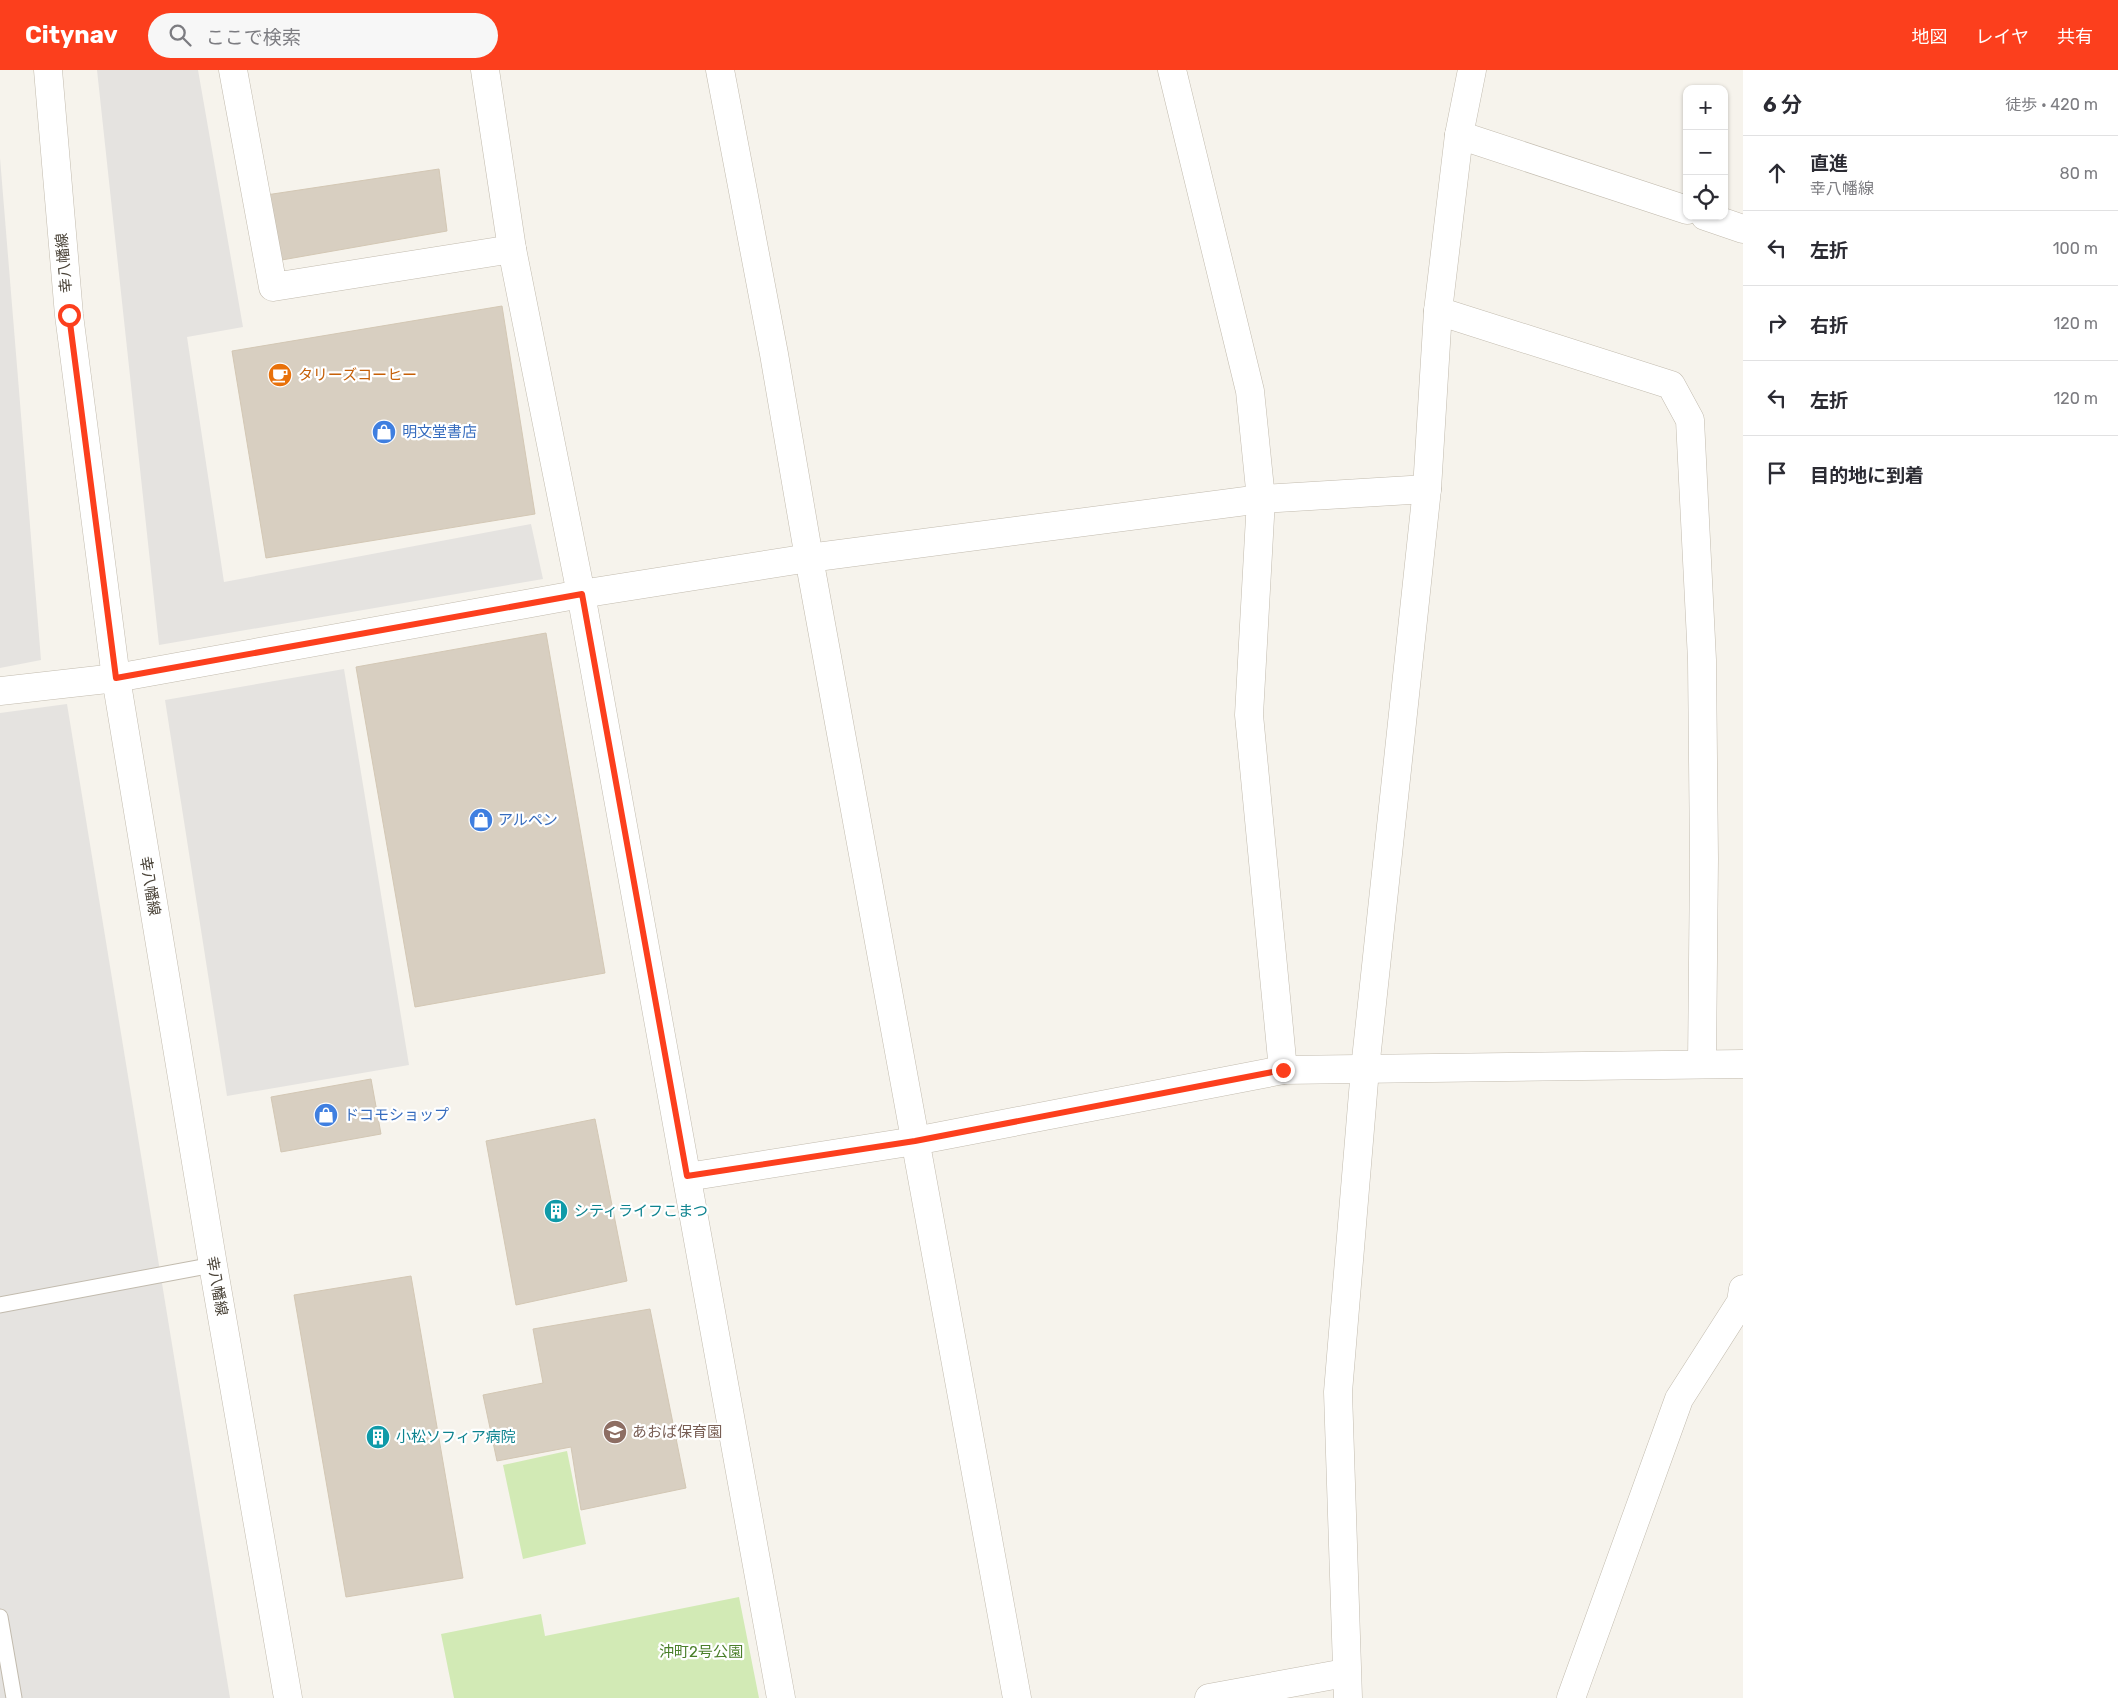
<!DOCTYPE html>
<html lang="ja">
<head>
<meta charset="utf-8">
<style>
  :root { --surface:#fff; --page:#f7f7f7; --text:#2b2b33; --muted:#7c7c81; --line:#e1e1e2; --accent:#fc3f1d }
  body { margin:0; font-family:Rubik,"Noto Sans JP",sans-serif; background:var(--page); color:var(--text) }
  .controls { position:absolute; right:15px; top:15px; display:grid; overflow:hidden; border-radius:10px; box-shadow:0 1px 4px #0004 }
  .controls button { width:45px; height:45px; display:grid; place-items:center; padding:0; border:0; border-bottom:1px solid var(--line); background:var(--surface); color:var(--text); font:25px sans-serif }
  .stop { position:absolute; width:15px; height:15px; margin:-11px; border:4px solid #fc3f1d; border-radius:50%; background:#fff }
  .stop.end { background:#fc3f1d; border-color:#fff; box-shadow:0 1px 5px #0008 }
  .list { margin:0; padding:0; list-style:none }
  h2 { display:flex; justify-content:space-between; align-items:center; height:65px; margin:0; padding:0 20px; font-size:21px }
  h2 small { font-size:16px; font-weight:400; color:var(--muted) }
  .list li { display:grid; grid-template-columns:32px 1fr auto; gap:15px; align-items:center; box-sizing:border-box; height:75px; padding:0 20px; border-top:1px solid var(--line) }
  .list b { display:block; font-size:19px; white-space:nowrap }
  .list p { margin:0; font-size:16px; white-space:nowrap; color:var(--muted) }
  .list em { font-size:16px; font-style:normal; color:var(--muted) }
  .icon { flex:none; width:28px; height:28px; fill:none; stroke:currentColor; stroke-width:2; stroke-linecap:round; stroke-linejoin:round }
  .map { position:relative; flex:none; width:1743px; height:1628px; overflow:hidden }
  header { display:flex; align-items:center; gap:30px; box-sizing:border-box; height:70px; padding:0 25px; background:var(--accent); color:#fff }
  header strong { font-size:24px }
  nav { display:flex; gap:28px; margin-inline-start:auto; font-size:18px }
  .search { width:350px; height:45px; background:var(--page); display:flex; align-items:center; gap:12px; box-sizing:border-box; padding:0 18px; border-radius:28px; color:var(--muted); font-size:19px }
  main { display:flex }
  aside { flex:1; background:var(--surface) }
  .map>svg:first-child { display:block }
</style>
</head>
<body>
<header>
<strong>Citynav</strong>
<div class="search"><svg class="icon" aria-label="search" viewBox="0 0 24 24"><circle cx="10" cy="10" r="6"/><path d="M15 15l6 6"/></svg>ここで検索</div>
<nav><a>地図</a><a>レイヤ</a><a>共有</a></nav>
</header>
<main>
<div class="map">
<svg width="1743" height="1628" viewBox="0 0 1743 1628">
  <rect width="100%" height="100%" fill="#f6f3ec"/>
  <g fill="#d2eab5">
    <polygon points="567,1381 586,1474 523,1489 503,1395"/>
    <polygon points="739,1527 759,1628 454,1628 441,1564 541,1544 545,1566"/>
  </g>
  <g fill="#e5e3e0">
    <polygon points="97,0 198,0 243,257 187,267 224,512 531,454 543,509 159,575"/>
    <polygon points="0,88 41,590 0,598"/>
    <polygon points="344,599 409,995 227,1026 165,630"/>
    <polygon points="67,634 230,1628 0,1628 0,643"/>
  </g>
  <g fill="#d8cfc1" stroke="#d3c7b4">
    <polygon points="439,99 447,161 276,191 266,125"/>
    <polygon points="502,236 535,444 266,488 232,281"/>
    <polygon points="546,563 605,903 415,937 356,597"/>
    <polygon points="371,1009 381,1064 281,1082 271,1027"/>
    <polygon points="595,1049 627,1211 516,1235 486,1071"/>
    <polygon points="411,1206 463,1508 346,1527 294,1225"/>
    <polygon points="650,1239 686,1418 581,1440 571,1377 497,1391 483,1325 543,1313 533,1259"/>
  </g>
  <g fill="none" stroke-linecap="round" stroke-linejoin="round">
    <g stroke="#c2bbae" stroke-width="17">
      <g id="service">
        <polyline points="0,1235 213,1195"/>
        <polyline points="0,1547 14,1628"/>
      </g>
    </g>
    <g stroke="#c2bbae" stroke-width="29">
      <g id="minor">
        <polyline points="233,0 273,217 512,179"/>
        <polyline points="485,0 512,179 581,524 781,1628"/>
        <polyline points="720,0 774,284 809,488 1017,1628"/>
        <polyline points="1172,0 1250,321 1261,429 1249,645 1283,1000"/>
        <polyline points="1459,65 1687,140"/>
        <polyline points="1705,146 1743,159"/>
        <polyline points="1438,241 1671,315 1690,350 1702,590 1704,789 1702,994"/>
        <polyline points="0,621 116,608 581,524 809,488 1261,429 1427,419"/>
        <polyline points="687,1107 915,1071 1283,1000 1743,994"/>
        <polyline points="1209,1628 1345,1603"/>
        <polyline points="1571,1628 1679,1329 1741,1232 1743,1219"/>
      </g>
    </g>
    <g stroke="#c2bbae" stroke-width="29">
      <g id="tertiary">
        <polyline points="48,0 69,245 116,608 213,1195 288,1628"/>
        <polyline points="1348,1628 1338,1322 1365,999 1427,419 1438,241 1459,65 1472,0"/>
      </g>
    </g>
    <use href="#service" stroke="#fff" stroke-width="15"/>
    <use href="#minor" stroke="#fff" stroke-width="28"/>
    <use href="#tertiary" stroke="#fff" stroke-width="28"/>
  </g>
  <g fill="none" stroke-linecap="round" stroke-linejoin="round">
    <polyline stroke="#fc3f1d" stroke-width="6" points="69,245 116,608 582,524 687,1106 915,1071 1283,1000"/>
  </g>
  <defs>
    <g id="cafe-disc" transform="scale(1.25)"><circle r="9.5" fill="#e8710a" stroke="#fff"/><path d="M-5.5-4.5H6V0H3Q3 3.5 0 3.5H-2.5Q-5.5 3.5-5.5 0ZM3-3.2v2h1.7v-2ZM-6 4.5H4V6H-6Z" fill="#fff"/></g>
    <g id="shop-disc" transform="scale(1.25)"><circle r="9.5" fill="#3f7fe0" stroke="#fff"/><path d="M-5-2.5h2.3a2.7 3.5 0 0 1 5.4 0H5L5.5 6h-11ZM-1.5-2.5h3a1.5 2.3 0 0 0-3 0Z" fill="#fff"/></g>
    <g id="building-disc" transform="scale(1.25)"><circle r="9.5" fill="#0f9aa8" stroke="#fff"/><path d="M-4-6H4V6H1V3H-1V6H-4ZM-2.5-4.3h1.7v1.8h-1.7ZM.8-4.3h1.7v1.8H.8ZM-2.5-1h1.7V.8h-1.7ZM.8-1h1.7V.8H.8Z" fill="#fff"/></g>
    <g id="school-disc" transform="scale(1.25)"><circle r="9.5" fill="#8d6e63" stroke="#fff"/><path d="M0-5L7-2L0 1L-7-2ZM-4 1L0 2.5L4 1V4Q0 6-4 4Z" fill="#fff"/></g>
  </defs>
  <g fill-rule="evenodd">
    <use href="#cafe-disc" x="280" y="305"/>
    <use href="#shop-disc" x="384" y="362"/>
    <use href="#shop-disc" x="481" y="750"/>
    <use href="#shop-disc" x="326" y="1045"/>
    <use href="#building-disc" x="556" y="1141"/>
    <use href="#school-disc" x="615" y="1362"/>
    <use href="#building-disc" x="378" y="1367"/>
  </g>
  <g text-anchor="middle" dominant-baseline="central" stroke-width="4.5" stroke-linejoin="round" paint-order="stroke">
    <g font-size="15" fill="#4b4439" stroke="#fff">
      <text transform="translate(64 193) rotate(-95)">幸八幡線</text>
      <text transform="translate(150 816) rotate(81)">幸八幡線</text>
      <text transform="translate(217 1216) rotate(80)">幸八幡線</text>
    </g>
    <g font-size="15" fill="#c56008" stroke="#fff" text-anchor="start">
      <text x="298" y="305">タリーズコーヒー</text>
    </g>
    <g font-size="15" fill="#366cbe" stroke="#fff" text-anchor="start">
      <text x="402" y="362">明文堂書店</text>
      <text x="498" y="750">アルペン</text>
      <text x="344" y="1045">ドコモショップ</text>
    </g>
    <g font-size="15" fill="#0d838f" stroke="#fff" text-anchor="start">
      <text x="574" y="1141">シティライフこまつ</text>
      <text x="396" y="1367">小松ソフィア病院</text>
    </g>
    <g font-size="15" fill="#785e54" stroke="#fff" text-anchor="start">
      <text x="632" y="1362">あおば保育園</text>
    </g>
    <g font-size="15" fill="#4a7f2a" stroke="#fff">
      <text x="701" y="1582">沖町2号公園</text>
    </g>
  </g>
</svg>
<div class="controls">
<button>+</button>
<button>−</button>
<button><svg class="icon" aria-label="locate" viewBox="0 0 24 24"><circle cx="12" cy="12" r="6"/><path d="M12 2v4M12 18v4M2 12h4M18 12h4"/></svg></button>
</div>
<div class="stop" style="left:69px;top:245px"></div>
<div class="stop end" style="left:1283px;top:1000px"></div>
</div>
<aside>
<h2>6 分<small>徒歩 · 420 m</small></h2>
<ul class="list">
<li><svg class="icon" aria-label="ahead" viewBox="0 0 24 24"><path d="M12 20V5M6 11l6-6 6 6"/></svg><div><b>直進</b><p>幸八幡線</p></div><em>80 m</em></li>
<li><svg class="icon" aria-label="left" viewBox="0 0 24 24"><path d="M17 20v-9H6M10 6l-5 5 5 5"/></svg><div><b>左折</b></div><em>100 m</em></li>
<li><svg class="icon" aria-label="right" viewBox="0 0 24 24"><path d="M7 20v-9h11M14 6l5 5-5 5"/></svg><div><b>右折</b></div><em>120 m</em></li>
<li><svg class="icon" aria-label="left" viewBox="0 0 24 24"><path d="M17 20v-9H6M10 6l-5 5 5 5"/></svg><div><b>左折</b></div><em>120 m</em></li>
<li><svg class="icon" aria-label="arrive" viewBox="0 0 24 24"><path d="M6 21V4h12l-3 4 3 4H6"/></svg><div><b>目的地に到着</b></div></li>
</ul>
</aside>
</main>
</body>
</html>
